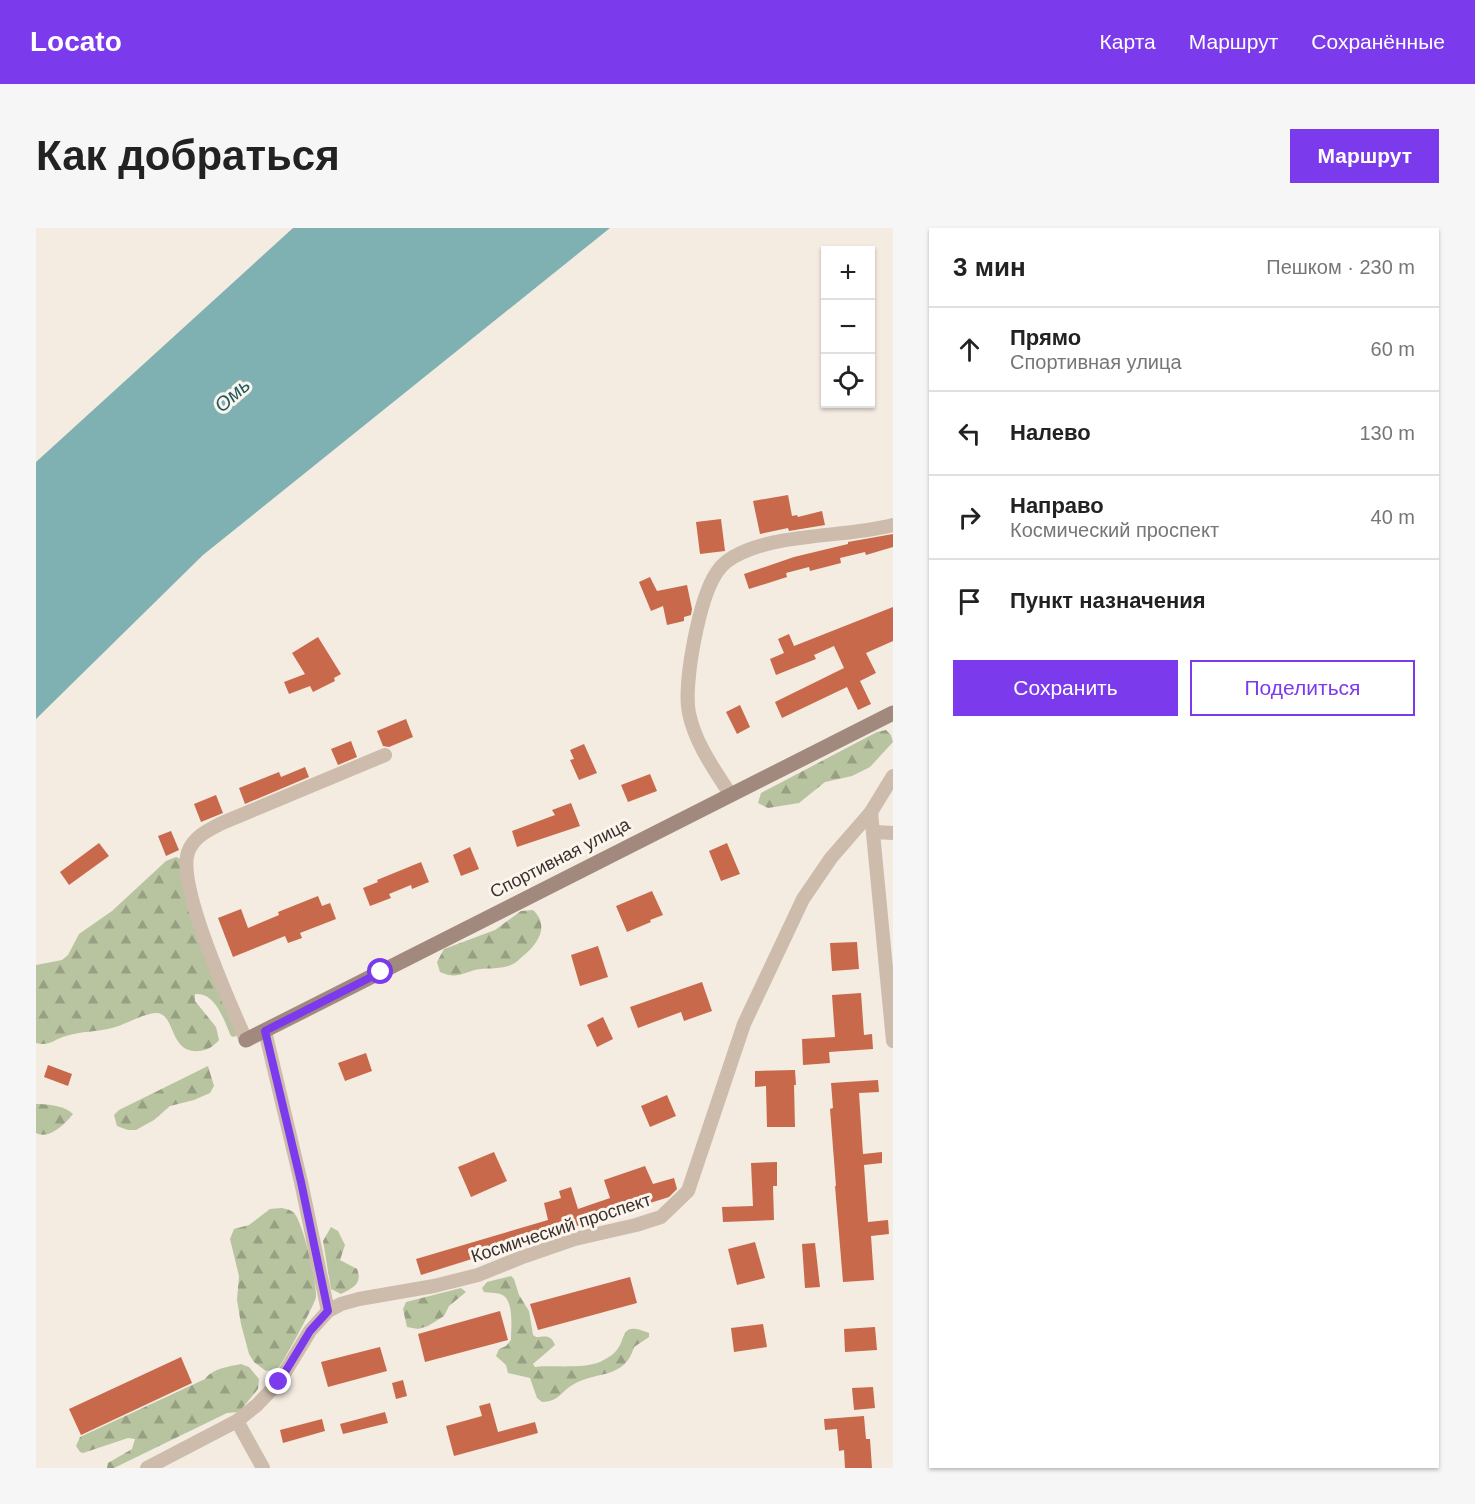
<!DOCTYPE html>
<html lang="ru">
<head>
<meta charset="utf-8">
<style>
  :root { --surface:#fff; --page:#f6f6f6; --text:#222; --muted:#767676; --line:#e0e0e0; --accent:#7c3aed }
  body { margin:0; font-family:Helvetica,sans-serif; background:var(--page); color:var(--text) }
  .controls { position:absolute; right:18px; top:18px; display:grid; overflow:hidden; border-radius:0px; box-shadow:0 2px 4px #0004 }
  .controls button { width:54px; height:54px; display:grid; place-items:center; padding:0; border:0; border-bottom:2px solid var(--line); background:var(--surface); color:var(--text); font:30px sans-serif }
  .stop { position:absolute; width:18px; height:18px; margin:-14px; border:4px solid #7c3aed; border-radius:50%; background:#fff }
  .stop.end { background:#7c3aed; border-color:#fff; box-shadow:0 2px 6px #0008 }
  .list { margin:0; padding:0; list-style:none }
  h2 { display:flex; justify-content:space-between; align-items:center; height:78px; margin:0; padding:0 24px; font-size:26px }
  h2 small { font-size:20px; font-weight:400; color:var(--muted) }
  .list li { display:grid; grid-template-columns:39px 1fr auto; gap:18px; align-items:center; box-sizing:border-box; height:84px; padding:0 24px; border-top:2px solid var(--line) }
  .list b { display:block; font-size:22px; white-space:nowrap }
  .list p { margin:0; font-size:20px; white-space:nowrap; color:var(--muted) }
  .list em { font-size:20px; font-style:normal; color:var(--muted) }
  .actions { display:flex; gap:12px; padding:18px 24px }
  .actions a { flex:1; padding:14px 0; border:2px solid var(--accent); border-radius:0px; text-align:center; font-size:21px; color:var(--accent) }
  .actions .main { background:var(--accent); color:#fff }
  .icon { flex:none; width:33px; height:33px; fill:none; stroke:currentColor; stroke-width:2; stroke-linecap:round; stroke-linejoin:round }
  .map { position:relative; flex:none; width:857px; height:1240px; overflow:hidden; border-radius:0px }
  header { display:flex; align-items:center; gap:36px; box-sizing:border-box; height:84px; padding:0 30px; background:var(--accent); color:#fff }
  header strong { font-size:28px }
  nav { display:flex; gap:33px; margin-inline-start:auto; font-size:21px }
  .intro { display:flex; align-items:center; justify-content:space-between; box-sizing:border-box; height:144px; padding:0 36px }
  h1 { margin:0; font-size:42px }
  .button { padding:15px 27px; border-radius:0px; background:var(--accent); color:#fff; font-size:21px; font-weight:700 }
  main { display:flex; gap:36px; padding:0 36px }
  aside { flex:1; background:var(--surface); border-radius:0px; box-shadow:0 2px 4px #0004 }
  .map>svg:first-child { display:block }
</style>
</head>
<body>
<header>
<strong>Locato</strong>
<nav><a>Карта</a><a>Маршрут</a><a>Сохранённые</a></nav>
</header>
<div class="intro"><h1>Как добраться</h1><a class="button">Маршрут</a></div>
<main>
<div class="map">
<svg width="857" height="1240" viewBox="0 0 857 1240">
  <defs>
    <pattern id="forest-firs" width="22" height="20" patternUnits="userSpaceOnUse" patternTransform="scale(1.5)"><rect width="22" height="20" fill="#b8c4a0"/><path d="M5 1l3.5 6h-7zM16 11l3.5 6h-7z" fill="#97a083"/></pattern>
  </defs>
  <rect width="100%" height="100%" fill="#f4ebe1"/>
  <g fill="url(#forest-firs)">
    <polygon points="850,502 855,507 857,514 834,539 816,548 789,554 763,575 732,580 722,575 725,565 841,504"/>
    <path d="M 140,629 L 147,632 L 201,807 L 198,809 L 195,808 C 188,793 180,764 159,766 L 159,773 L 180,799 L 183,812 C 178,818 172,822 163,823 C 132,826 140,783 119,785 C 104,787 91,796 76,800 C 61,804 45,803 30,808 C 19,811 12,819 0,815 L 0,737 L 26,732 L 32,727 L 43,706 L 76,683 L 130,633 Z"/>
    <path d="M 497,682 C 514,698 502,716 487,728 C 483,732 477,737 472,738 C 463,741 453,740 444,741 C 427,744 421,752 404,744 L 401,734 L 408,721 L 459,702 L 485,683 Z"/>
    <polygon points="172,838 178,858 174,865 158,872 134,878 118,892 100,902 92,902 81,898 78,887 83,882"/>
    <path d="M 0,876 C 12,876 29,878 37,886 C 29,896 13,912 0,905 Z"/>
    <path d="M 245,980 C 250,981 254,981 258,985 C 267,994 281,1055 280,1069 C 280,1074 247,1135 243,1139 C 239,1142 235,1142 230,1143 L 218,1134 L 213,1126 L 205,1096 L 201,1072 L 203,1048 L 194,1011 L 198,1001 L 213,997 L 234,981 Z"/>
    <path d="M 295,999 L 302,1003 L 309,1017 L 304,1032 L 321,1041 C 327,1056 316,1060 305,1066 L 295,1061 L 287,1013 Z"/>
    <path d="M 475,1048 L 478,1051 L 483,1067 L 493,1083 L 497,1107 L 500,1109 C 511,1108 515,1107 519,1117 L 497,1136 L 499,1139 C 518,1137 548,1141 564,1134 C 568,1132 577,1127 580,1123 C 591,1111 583,1092 613,1105 L 613,1109 L 598,1119 C 589,1151 561,1143 538,1156 C 524,1164 524,1173 506,1174 L 501,1170 L 494,1150 L 472,1145 L 470,1137 L 460,1128 L 463,1121 L 470,1118 L 475,1112 C 475,1100 478,1076 468,1068 C 463,1064 454,1065 448,1064 L 446,1060 L 451,1054 Z"/>
    <polygon points="425,1060 430,1064 413,1078 408,1088 392,1098 382,1101 371,1099 367,1081 370,1074"/>
    <path d="M 205,1136 L 213,1139 L 223,1151 L 222,1161 L 203,1184 L 191,1185 L 78,1240 L 71,1240 L 72,1235 L 96,1221 L 99,1211 L 92,1210 L 47,1225 L 44,1224 L 40,1218 L 44,1209 L 169,1151 C 177,1140 192,1139 205,1136 Z"/>
  </g>
  <polygon fill="#7fb0b2" points="257,0 574,0 167,327 0,491 0,234"/>
  <g fill="#c8694b">
    <polygon points="752,267 756,288 761,287 762,289 786,283 789,297 753,303 752,300 724,306 717,273"/>
    <polygon points="685,291 689,323 664,326 660,294"/>
    <polygon points="857,306 857,319 830,327 829,324 804,330 805,335 774,343 773,339 750,345 751,349 713,361 708,346 758,329 812,316 812,314"/>
    <polygon points="614,349 621,363 651,357 656,381 655,387 648,389 648,393 631,397 627,378 615,383 603,354"/>
    <polygon points="857,379 857,413 830,425 840,445 824,453 835,476 822,482 811,459 746,490 739,474 808,440 798,418 778,427 780,431 740,447 734,431 748,425 742,411 753,406 758,418"/>
    <polygon points="282,409 305,446 298,450 299,453 277,464 274,458 253,466 248,454 269,446 256,425"/>
    <polygon points="704,477 714,499 701,506 690,484"/>
    <polygon points="370,491 377,509 353,519 347,518 341,503"/>
    <polygon points="315,513 321,529 302,537 295,521"/>
    <polygon points="548,516 561,545 543,552 534,532 538,531 534,522"/>
    <polygon points="269,539 273,549 209,576 203,560 243,544 245,549"/>
    <polygon points="614,546 621,563 592,574 585,557"/>
    <polygon points="180,567 187,585 165,594 158,576"/>
    <polygon points="535,575 544,598 481,619 476,603 519,587 516,582"/>
    <polygon points="135,603 143,622 130,628 122,608"/>
    <polygon points="63,615 73,628 33,657 24,644"/>
    <polygon points="691,615 704,646 685,653 673,623"/>
    <polygon points="434,619 443,641 425,648 417,627"/>
    <polygon points="385,634 393,654 376,661 375,657 353,666 355,670 334,678 327,660 342,654 341,652"/>
    <polygon points="616,663 627,687 614,692 615,694 591,704 580,678"/>
    <polygon points="282,668 286,678 294,675 300,691 264,705 266,710 252,715 249,708 197,729 182,690 205,681 212,700 243,687 242,684"/>
    <polygon points="821,714 823,741 796,743 794,715"/>
    <polygon points="562,718 572,749 544,758 535,727"/>
    <polygon points="666,754 676,783 648,793 645,784 602,800 594,779"/>
    <polygon points="825,765 828,807 836,806 837,821 793,824 794,835 767,837 766,811 799,809 796,767"/>
    <polygon points="567,789 577,811 561,819 551,797"/>
    <polygon points="330,825 336,843 309,853 302,835"/>
    <polygon points="12,837 36,846 32,858 8,849"/>
    <polygon points="759,842 760,857 758,857 759,899 731,899 730,858 719,859 719,843"/>
    <polygon points="842,852 843,864 823,865 827,926 846,924 846,935 828,937 832,994 852,992 853,1006 835,1008 838,1052 807,1054 799,958 800,958 794,881 797,880 795,855"/>
    <polygon points="631,867 640,888 614,899 605,878"/>
    <polygon points="458,924 471,953 435,969 422,939"/>
    <polygon points="741,934 741,958 737,958 738,992 687,994 686,979 717,978 715,935"/>
    <polygon points="609,938 617,956 638,950 641,961 633,969 385,1047 380,1031 512,992 508,975 525,970 523,963 535,959 542,981 574,970 568,952"/>
    <polygon points="719,1014 729,1050 701,1057 692,1021"/>
    <polygon points="779,1015 784,1059 769,1060 766,1016"/>
    <polygon points="594,1049 601,1075 502,1102 494,1076"/>
    <polygon points="464,1083 472,1112 389,1134 382,1106"/>
    <polygon points="727,1096 731,1119 698,1124 695,1100"/>
    <polygon points="839,1099 841,1122 809,1124 808,1101"/>
    <polygon points="344,1119 351,1143 292,1159 285,1134"/>
    <polygon points="145,1129 156,1155 45,1207 33,1181"/>
    <polygon points="367,1152 371,1168 360,1171 356,1155"/>
    <polygon points="837,1159 839,1180 818,1182 816,1160"/>
    <polygon points="454,1175 462,1204 499,1194 502,1205 418,1228 410,1198 446,1188 443,1178"/>
    <polygon points="349,1184 352,1195 307,1206 304,1196"/>
    <polygon points="828,1188 830,1211 834,1211 836,1240 809,1240 808,1222 803,1223 801,1201 789,1202 788,1191"/>
    <polygon points="286,1191 289,1203 247,1215 244,1202"/>
  </g>
  <g fill="none" stroke-linecap="round" stroke-linejoin="round">
    <g stroke="#cdbbac" stroke-width="14">
      <path d="M 694,566 C 678,541 659,515 653,485 C 647,456 663,370 681,344 C 686,336 696,329 705,325 C 748,305 811,309 857,297"/>
      <polyline points="835,584 857,813"/>
      <polyline points="839,604 857,605"/>
      <polyline points="229,803 265,954 292,1083"/>
      <path d="M 210,812 C 194,776 141,658 152,624 C 158,608 173,602 186,595 L 349,527"/>
      <polyline points="201,1193 227,1240"/>
      <polyline points="111,1240 201,1193 221,1177 243,1154 274,1103 292,1083 305,1076 323,1071 398,1058 442,1047 484,1030 539,1011 600,997 625,989 652,963 708,796 767,671 795,630 835,584 857,548"/>
    </g>
    <polyline stroke="#a18a7d" stroke-width="15" points="210,812 857,485"/>
  </g>
  <g fill="none" stroke-linecap="round" stroke-linejoin="round">
    <polyline stroke="#7c3aed" stroke-width="8" points="243,1154 274,1103 292,1083 265,954 229,803 345,744"/>
  </g>
  <g text-anchor="middle" dominant-baseline="central" stroke-width="6" stroke-linejoin="round" paint-order="stroke">
    <g font-size="18" fill="#3b302b" stroke="#fbf5ee">
      <text transform="translate(524 630) rotate(-27)">Спортивная улица</text>
      <text transform="translate(525 1000) rotate(-18)">Космический проспект</text>
    </g>
    <g font-size="20" font-style="italic" fill="#1f5a5e" stroke="#fbf5ee">
      <text transform="translate(196 167) rotate(-42)">Омь</text>
    </g>
  </g>
</svg>
<div class="controls">
<button>+</button>
<button>−</button>
<button><svg class="icon" aria-label="locate" viewBox="0 0 24 24"><circle cx="12" cy="12" r="6"/><path d="M12 2v4M12 18v4M2 12h4M18 12h4"/></svg></button>
</div>
<div class="stop" style="left:345px;top:744px"></div>
<div class="stop end" style="left:243px;top:1154px"></div>
</div>
<aside>
<h2>3 мин<small>Пешком · 230 m</small></h2>
<ul class="list">
<li><svg class="icon" aria-label="ahead" viewBox="0 0 24 24"><path d="M12 20V5M6 11l6-6 6 6"/></svg><div><b>Прямо</b><p>Спортивная улица</p></div><em>60 m</em></li>
<li><svg class="icon" aria-label="left" viewBox="0 0 24 24"><path d="M17 20v-9H6M10 6l-5 5 5 5"/></svg><div><b>Налево</b></div><em>130 m</em></li>
<li><svg class="icon" aria-label="right" viewBox="0 0 24 24"><path d="M7 20v-9h11M14 6l5 5-5 5"/></svg><div><b>Направо</b><p>Космический проспект</p></div><em>40 m</em></li>
<li><svg class="icon" aria-label="arrive" viewBox="0 0 24 24"><path d="M6 21V4h12l-3 4 3 4H6"/></svg><div><b>Пункт назначения</b></div></li>
</ul>
<div class="actions"><a class="main">Сохранить</a><a>Поделиться</a></div>
</aside>
</main>
</body>
</html>
